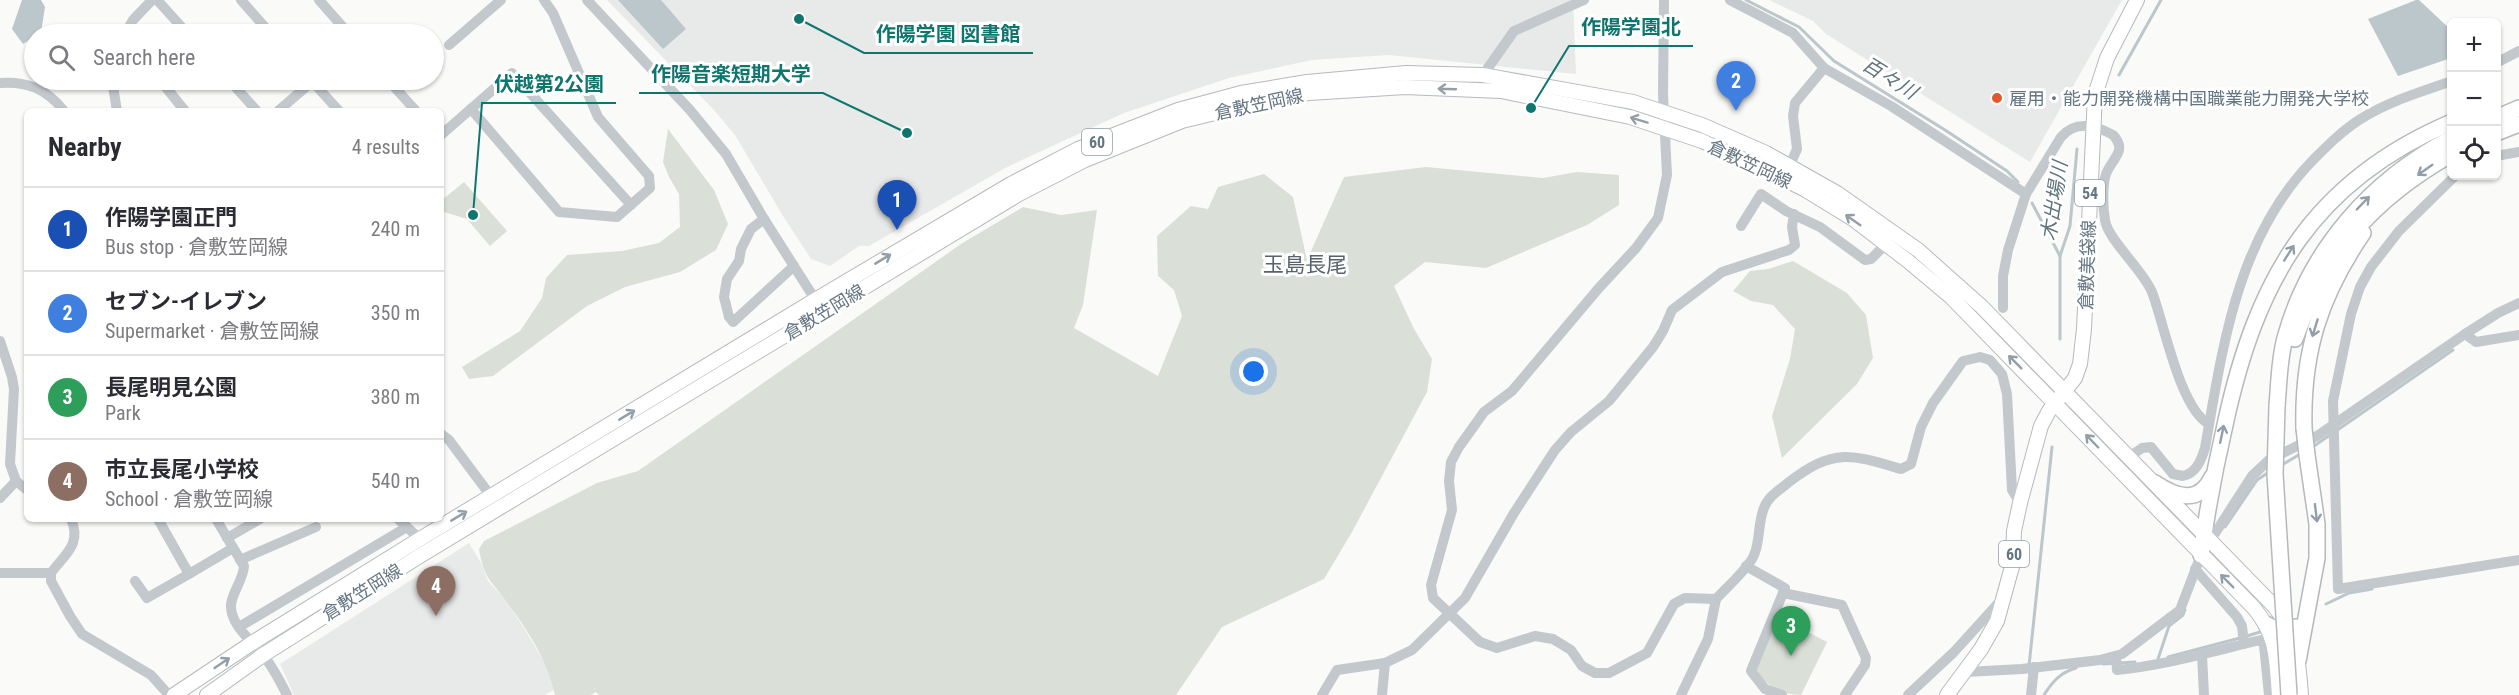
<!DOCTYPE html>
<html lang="en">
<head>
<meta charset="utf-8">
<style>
  :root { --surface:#fff; --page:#f2f2f3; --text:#2b2b33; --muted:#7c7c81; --line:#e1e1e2; --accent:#1a73e8 }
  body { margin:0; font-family:"Roboto Condensed","Noto Sans JP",sans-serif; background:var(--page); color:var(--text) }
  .controls { position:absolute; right:18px; top:18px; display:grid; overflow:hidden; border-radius:9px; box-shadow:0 2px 4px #0004 }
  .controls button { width:54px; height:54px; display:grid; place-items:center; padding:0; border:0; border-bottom:2px solid var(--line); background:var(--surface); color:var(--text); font:30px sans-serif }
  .you { position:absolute; left:1254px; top:372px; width:21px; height:21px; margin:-15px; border:4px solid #fff; border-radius:50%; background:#1a73e8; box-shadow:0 0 0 9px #1a73e833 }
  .badge { display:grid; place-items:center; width:39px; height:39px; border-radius:50%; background:var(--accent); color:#fff; font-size:20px; font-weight:700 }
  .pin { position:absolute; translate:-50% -50px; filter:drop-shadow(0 2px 3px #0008) }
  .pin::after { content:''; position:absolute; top:32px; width:21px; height:18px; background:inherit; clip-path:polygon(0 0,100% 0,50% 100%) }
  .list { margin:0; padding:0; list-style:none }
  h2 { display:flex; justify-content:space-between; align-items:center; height:78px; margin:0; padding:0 24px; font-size:26px }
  h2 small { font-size:20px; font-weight:400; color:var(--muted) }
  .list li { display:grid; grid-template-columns:39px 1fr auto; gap:18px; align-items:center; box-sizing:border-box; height:84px; padding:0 24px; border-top:2px solid var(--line) }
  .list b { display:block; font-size:22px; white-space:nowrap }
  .list p { margin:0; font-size:20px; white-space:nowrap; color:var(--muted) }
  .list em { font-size:20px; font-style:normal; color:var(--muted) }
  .icon { flex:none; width:33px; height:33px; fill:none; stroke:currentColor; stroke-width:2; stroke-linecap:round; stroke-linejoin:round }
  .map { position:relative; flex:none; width:2519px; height:695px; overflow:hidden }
  .search { position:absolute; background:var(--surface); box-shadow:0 2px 4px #0004; left:24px; top:24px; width:420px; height:66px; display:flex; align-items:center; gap:15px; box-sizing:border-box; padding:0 21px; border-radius:33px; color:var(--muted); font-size:22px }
  .panel { position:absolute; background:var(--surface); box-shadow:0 2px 4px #0004; left:24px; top:108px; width:420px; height:414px; border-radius:9px }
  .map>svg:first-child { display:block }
</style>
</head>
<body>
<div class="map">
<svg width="2519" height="695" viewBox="0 0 2519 695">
  <rect width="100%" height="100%" fill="#fafaf8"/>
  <g fill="#e8e9e9">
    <polygon points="607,0 1573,0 1576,74 1389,55 1312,60 1229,78 1124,113 1007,167 869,246 859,246 830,266 811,259 783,216 735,135 713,109"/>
    <polygon points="1769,0 2122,0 2030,162 1826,34 1813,21"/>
    <polygon points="469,543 481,563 488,581 505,599 527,633 551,674 554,690 545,695 294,695 280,664"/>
  </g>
  <g fill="#dadfd7">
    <polygon points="668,129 714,190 728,224 716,250 680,272 625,287 587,306 493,376 469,379 462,367 520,331 542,298 546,278 567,255 622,251 659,243 680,227 679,194 669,177 663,162"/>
    <path d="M 1426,167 L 1543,178 L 1577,172 L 1619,175 L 1619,205 L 1587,225 L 1486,268 L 1425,262 L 1394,286 L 1414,329 L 1432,359 L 1427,392 L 1352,532 L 1324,579 L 1222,627 L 1176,695 L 599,695 L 596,692 L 591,695 L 555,695 C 548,661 527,629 506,601 C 490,579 484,579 479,549 L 484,541 L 597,483 L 638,471 L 961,244 L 1023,207 L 1061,215 L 1097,210 L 1083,305 L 1074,328 L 1158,376 L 1182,316 L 1174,290 L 1158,276 L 1157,236 L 1191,206 L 1208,209 L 1218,187 L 1264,174 L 1293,197 L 1307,260 L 1344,177 Z"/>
    <polygon points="464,182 507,231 490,246 467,219 441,211 441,201"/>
    <polygon points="1793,261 1847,293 1866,315 1873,358 1857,384 1782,458 1772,416 1790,359 1795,329 1773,305 1751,301 1733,291 1750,271 1768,269"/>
    <path d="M 1777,616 L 1827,642 L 1801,695 C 1781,695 1767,686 1755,670 Z"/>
  </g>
  <g fill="#bbc7cb">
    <polygon points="22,0 41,0 45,7 41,32 23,44 12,29"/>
    <polygon points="618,0 661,0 686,29 663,49"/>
    <polygon points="2416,0 2419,0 2451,30 2451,58 2398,76 2368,19"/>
  </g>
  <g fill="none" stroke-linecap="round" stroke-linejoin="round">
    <g stroke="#bbc7cb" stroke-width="3">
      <polyline points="1746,0 1799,27 1834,61 1945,130 2007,171 2018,182"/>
      <polyline points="2119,75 2161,0"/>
      <polyline points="2032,203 2060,256"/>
      <polyline points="2060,339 2060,256 2070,226 2077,149"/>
      <polyline points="2336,431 2453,350"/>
      <polyline points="2311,448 2330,435"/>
      <polyline points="2280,466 2302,453"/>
      <polyline points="2225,527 2257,480 2269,472"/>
      <polyline points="2326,604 2349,593 2372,589"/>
      <polyline points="2247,636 2260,632"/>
      <polyline points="2168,657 2240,638"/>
      <polyline points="2158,659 2169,626 2183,615 2185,610"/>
      <polyline points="2103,664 2135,662"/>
      <polyline points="2029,666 2052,447"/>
      <path d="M 2044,695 C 2052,682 2061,672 2076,668"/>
    </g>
    <g stroke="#b5babe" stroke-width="16">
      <g id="major">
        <path d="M 174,695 L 252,643 L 420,539 L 815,300 L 1011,184 L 1078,149 L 1178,110 L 1241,93 L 1307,82 L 1406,73 L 1483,75 L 1633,102 L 1702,125 L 1766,153 L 1837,193 L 1918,250 L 1982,307 L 2274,606 C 2298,635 2298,659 2301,695"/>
        <path d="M 207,695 L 263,655 L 418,557 L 1019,194 L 1085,160 L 1182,121 L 1244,106 L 1309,93 L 1405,87 L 1501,91 L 1630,117 L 1702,141 L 1761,168 L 1804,189 L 1853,219 L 1908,261 L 1952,298 L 2254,608 C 2278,637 2276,660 2279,695"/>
        <polyline points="1947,695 1981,649 1997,621 2013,563 2014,531 2020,503 2041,426 2049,411 2075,378 2080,364 2084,329 2095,95 2107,58 2137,0"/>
      </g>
    </g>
    <g stroke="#b4b9bd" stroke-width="18">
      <g id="highway">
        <polyline points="2496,118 2519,108"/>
        <polyline points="2496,133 2519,124"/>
        <path d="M 2295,339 C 2327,252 2371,200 2452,154"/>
        <path d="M 2277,406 C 2279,383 2279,360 2285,338 C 2309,250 2372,179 2452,138"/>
        <path d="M 2304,428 C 2302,352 2320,296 2363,233"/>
        <path d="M 2155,483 C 2176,497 2199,505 2212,477"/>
        <path d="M 2201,555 C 2207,511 2215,468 2225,425 C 2256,281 2311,182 2452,122"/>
        <path d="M 2266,624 C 2277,630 2285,633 2296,627"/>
        <polyline points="2298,661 2317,558 2317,524 2307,455"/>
      </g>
    </g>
    <g stroke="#c3c8cc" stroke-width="10">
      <polyline points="157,0 188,34"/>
      <polyline points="241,0 271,34"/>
      <polyline points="319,0 349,34"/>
      <polyline points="587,0 690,110 726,154 764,219 818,304"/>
      <path d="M 1664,0 L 1663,94 L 1667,175 L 1658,218 L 1636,248 L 1598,289 L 1512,391 L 1484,412 L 1459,447 L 1451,462 L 1449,481 L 1452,510 L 1431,585 L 1433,598 L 1480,642 L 1497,648 L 1535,636 L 1553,639 L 1571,650 L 1582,666 L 1595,673 L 1609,673 L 1647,653 L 1674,604 L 1685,598 L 1716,599 C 1727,587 1741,575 1750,562 C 1761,548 1757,524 1764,508 C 1768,496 1780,490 1789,482 C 1834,448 1850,454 1901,469 L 1911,464 L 1921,427 L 1933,403 L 1963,361 L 1980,357 L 1990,360 L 2002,374 L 2007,394 L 2012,490 L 2020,503"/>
      <polyline points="1730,0 1793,33 1824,68 1891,106 2026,194"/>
      <polyline points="125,34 133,20 152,0"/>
      <polyline points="449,45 501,0"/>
      <polyline points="2496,63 2519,51"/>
      <polyline points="1483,75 1514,31 1584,0"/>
      <polyline points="112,80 117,111"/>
      <polyline points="160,80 185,111"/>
      <polyline points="229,80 257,111"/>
      <polyline points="311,80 339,111"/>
      <polyline points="388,80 416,111"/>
      <path d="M 0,83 C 27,81 47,89 64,111"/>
      <polyline points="471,109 559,212 617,217 650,188 649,176 598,117 553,13 544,0"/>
      <polyline points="278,111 314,80"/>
      <polyline points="441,135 512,73 631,205"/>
      <polyline points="2496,156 2519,152"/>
      <polyline points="1790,165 1797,149 1793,116 1795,103 1824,68"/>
      <polyline points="2455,176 2399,231 2371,267 2360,287 2351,314 2333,401 2338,589 2519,560"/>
      <polyline points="764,219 751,229 741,249 739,261 727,279 724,297 729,317 733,322 794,266"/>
      <polyline points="1741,226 1761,194 1786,211 1820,227 1865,260 1871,259 1886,244"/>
      <path d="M 2003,308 L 2003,276 L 2008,250 L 2026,194 L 2061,137 C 2076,120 2095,125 2113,135 C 2128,151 2112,158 2106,174 C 2102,186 2103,208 2105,220 C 2108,240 2143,270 2152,292 C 2164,323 2180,409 2209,424"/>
      <polyline points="2465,334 2476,342 2519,335"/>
      <polyline points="0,341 12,377 14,389 10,464 16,481 27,490"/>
      <polyline points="441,434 449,440 499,507"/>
      <path d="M 2129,457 L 2142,448 L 2151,447 L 2173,474 L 2183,476 C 2196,473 2201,461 2205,448 C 2223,345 2237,237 2314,159 C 2328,145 2342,131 2359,120 C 2387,102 2420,92 2452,81"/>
      <polyline points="0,498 16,481"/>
      <path d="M 216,519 L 244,566 C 243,581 232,592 231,605 C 230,625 252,641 263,655 C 273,667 280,681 287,695"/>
      <polyline points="398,519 420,539"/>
      <polyline points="227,538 260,519"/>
      <polyline points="240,560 316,527"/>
      <polyline points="1746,566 1785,588 1751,671 1765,689 1782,695"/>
      <polyline points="2195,569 2237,617 2242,626 2244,644"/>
      <polyline points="0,573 51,573 51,581 70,616 82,634 151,675 169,695"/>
      <path d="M 51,573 C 65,554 82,544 71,519"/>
      <polyline points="189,574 233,548"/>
      <polyline points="135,581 147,598 189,574 158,519"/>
      <polyline points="1783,593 1842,605 1866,658 1865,665 1845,695"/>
      <polyline points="239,627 407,527"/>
      <polyline points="2202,655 2204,695"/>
      <path d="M 2116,657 L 2117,670 C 2166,665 2213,651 2261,640 L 2264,645 L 2269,695"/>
      <polyline points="1965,672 2022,669 2100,660 2122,654 2180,610 2201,555 2252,476 2269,460 2317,436 2465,334 2498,313 2519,303"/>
      <polyline points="1322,695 1337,670 1385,663 1412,650 1465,598 1514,513 1555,450 1571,432 1609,401 1653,347 1663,331 1672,310 1722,272 1789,250 1795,245 1792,227 1794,214"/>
      <polyline points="1382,695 1385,663"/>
      <polyline points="1681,695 1708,639 1716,599"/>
      <polyline points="1908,695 1954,652 2002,599"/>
      <polyline points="2031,695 2034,667"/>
    </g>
    <use href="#major" stroke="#fff" stroke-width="14"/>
    <use href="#highway" stroke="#fff" stroke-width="15"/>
    <g stroke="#b4b9bd" stroke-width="18" stroke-linecap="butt">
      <g id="highway-bridge">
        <polyline points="2277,406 2275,474 2289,695"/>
        <polyline points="2304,428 2307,455"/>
      </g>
    </g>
    <use href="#highway-bridge" stroke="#fff" stroke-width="15"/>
  </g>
  <defs><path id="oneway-shaft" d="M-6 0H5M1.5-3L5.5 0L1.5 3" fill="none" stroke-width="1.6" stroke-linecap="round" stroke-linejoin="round" transform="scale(1.5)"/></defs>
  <g stroke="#939fa8">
    <use href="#oneway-shaft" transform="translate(1447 89) rotate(-178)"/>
    <use href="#oneway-shaft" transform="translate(1639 120) rotate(-163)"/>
    <use href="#oneway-shaft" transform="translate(2425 170) rotate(145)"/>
    <use href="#oneway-shaft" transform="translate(2363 203) rotate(-46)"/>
    <use href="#oneway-shaft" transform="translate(1853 220) rotate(-145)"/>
    <use href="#oneway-shaft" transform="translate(2289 253) rotate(-57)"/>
    <use href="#oneway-shaft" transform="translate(883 259) rotate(-31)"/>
    <use href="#oneway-shaft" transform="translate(2315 328) rotate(107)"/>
    <use href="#oneway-shaft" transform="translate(2015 362) rotate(-135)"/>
    <use href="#oneway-shaft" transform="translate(627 415) rotate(-31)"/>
    <use href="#oneway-shaft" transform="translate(2222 434) rotate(-78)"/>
    <use href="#oneway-shaft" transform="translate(2092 441) rotate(-134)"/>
    <use href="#oneway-shaft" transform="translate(2316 513) rotate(83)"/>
    <use href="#oneway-shaft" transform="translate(459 516) rotate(-31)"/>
    <use href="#oneway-shaft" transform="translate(2227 581) rotate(-135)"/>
    <use href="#oneway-shaft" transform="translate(222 663) rotate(-34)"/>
  </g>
  <circle fill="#e4572e" stroke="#fff" stroke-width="2" cx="1997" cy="98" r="6"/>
  <g text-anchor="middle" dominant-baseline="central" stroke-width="6" stroke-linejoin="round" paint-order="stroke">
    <g fill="#fff" stroke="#939fa8" stroke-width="1.5">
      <rect x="1082" y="129" width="30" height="26" rx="4.5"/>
      <rect x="2075" y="180" width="30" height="26" rx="4.5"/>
      <rect x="1999" y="541" width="30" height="26" rx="4.5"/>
    </g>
    <g font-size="16" font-weight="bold" fill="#657683">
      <text x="1097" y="142">60</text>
      <text x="2090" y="193">54</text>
      <text x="2014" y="554">60</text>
    </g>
    <g font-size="18" fill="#657683" stroke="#fff" text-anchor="start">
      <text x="2009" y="98">雇用・能力開発機構中国職業能力開発大学校</text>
    </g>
    <g font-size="18" fill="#657683" stroke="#fff">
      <text transform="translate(1259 104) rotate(-12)">倉敷笠岡線</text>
      <text transform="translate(1750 164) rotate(25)">倉敷笠岡線</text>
      <text transform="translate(2087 265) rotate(-88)">倉敷美袋線</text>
      <text transform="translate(824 312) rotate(-31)">倉敷笠岡線</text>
      <text transform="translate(362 592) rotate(-32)">倉敷笠岡線</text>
    </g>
    <g font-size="20" font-style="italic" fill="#60757c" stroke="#fff">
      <text transform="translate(1890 78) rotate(32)">百々川</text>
      <text transform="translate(2054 201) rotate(-81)">木出場川</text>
    </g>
    <g font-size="21" fill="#57646e" stroke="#fff">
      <text x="1305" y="265">玉島長尾</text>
    </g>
  </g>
  <path fill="none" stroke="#0f766e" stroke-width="2" d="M1531 108L1569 46H1693M799 19L864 53H1033M907 133L823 93H639M473 215L482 103H616"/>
  <g fill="#0f766e" stroke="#fff" stroke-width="2">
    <circle cx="1531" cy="108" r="6"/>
    <circle cx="799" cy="19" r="6"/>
    <circle cx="907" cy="133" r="6"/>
    <circle cx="473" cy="215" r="6"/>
  </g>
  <g font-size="20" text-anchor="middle" font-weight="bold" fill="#0f766e" stroke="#fff" stroke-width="6" stroke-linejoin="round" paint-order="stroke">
    <text x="1631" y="34">作陽学園北</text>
    <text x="948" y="41">作陽学園 図書館</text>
    <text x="731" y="81">作陽音楽短期大学</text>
    <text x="549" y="91">伏越第2公園</text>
  </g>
</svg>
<div class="controls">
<button>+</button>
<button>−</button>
<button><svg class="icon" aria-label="locate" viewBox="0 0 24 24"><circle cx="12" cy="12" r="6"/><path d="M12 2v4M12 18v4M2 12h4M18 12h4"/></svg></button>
</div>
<div class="you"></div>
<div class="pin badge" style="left:897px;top:230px;background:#1a4fb4">1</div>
<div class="pin badge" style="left:1736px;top:111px;background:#3f7fe0">2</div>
<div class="pin badge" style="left:1791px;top:656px;background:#2e9e5b">3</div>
<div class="pin badge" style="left:436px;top:616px;background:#8d6e63">4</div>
<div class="search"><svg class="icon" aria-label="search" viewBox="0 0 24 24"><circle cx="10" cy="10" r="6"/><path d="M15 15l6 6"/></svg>Search here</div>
<section class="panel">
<h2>Nearby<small>4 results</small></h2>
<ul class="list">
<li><span class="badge" style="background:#1a4fb4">1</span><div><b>作陽学園正門</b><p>Bus stop · 倉敷笠岡線</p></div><em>240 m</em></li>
<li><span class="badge" style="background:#3f7fe0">2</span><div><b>セブン-イレブン</b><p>Supermarket · 倉敷笠岡線</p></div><em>350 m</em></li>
<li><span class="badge" style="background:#2e9e5b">3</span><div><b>長尾明見公園</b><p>Park</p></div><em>380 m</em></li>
<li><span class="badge" style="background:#8d6e63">4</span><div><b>市立長尾小学校</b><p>School · 倉敷笠岡線</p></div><em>540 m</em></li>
</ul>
</section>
</div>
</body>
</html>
